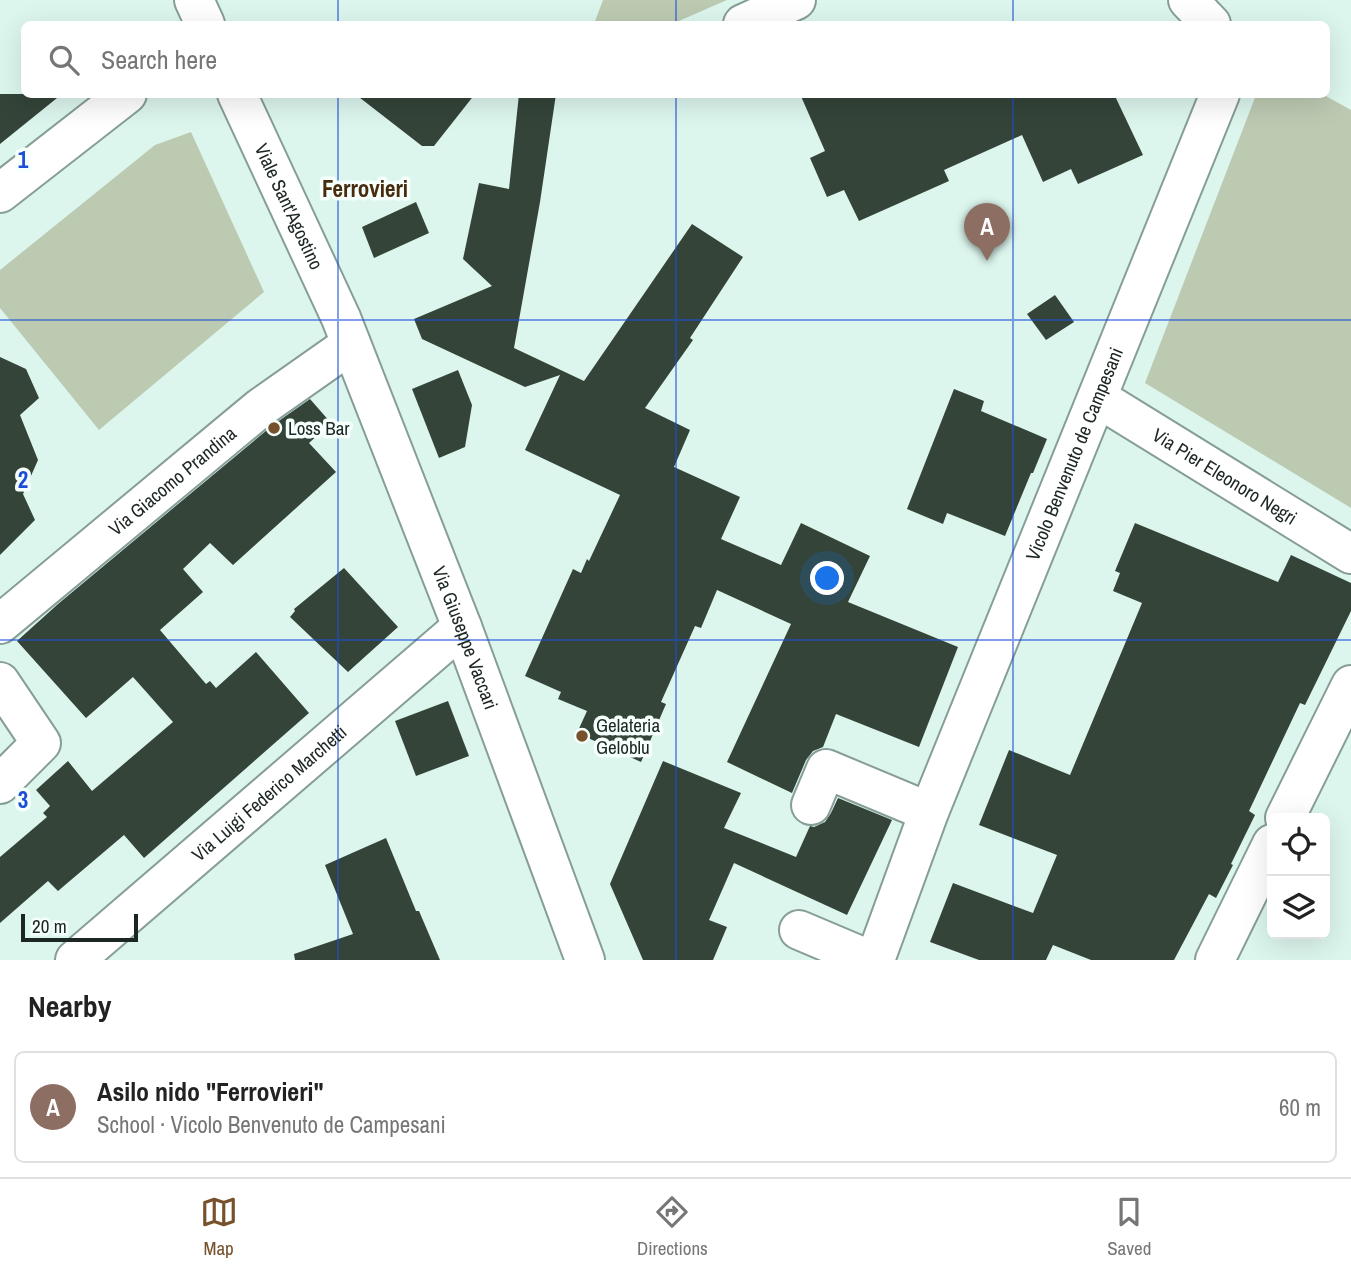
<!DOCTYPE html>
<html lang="en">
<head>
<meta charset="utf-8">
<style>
  :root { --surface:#fff; --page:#f6f6f6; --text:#222; --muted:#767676; --line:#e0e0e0; --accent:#76512c }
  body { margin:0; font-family:"Archivo Narrow",sans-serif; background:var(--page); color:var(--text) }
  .controls { position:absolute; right:21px; bottom:21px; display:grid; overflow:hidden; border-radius:10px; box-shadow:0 7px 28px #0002 }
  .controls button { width:63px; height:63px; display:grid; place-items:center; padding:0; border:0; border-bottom:2px solid var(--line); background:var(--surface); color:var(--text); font:35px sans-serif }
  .scale { position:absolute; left:21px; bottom:18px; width:117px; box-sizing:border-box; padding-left:7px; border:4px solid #1c2623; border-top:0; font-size:19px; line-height:24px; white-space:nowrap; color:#1c2623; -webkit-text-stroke:5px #f5fffc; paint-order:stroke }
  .you { position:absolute; left:828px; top:579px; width:24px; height:24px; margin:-18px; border:5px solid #fff; border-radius:50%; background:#1a73e8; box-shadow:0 0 0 10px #1a73e833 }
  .badge { display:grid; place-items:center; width:46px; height:46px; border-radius:50%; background:var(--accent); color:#fff; font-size:23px; font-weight:700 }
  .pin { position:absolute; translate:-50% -58px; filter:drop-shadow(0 2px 4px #0008) }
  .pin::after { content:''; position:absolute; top:37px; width:24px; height:21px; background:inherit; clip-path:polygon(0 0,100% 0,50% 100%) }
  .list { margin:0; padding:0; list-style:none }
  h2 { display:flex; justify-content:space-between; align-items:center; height:91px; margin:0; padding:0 28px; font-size:30px }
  h2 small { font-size:23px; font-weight:400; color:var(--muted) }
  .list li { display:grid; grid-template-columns:46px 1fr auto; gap:21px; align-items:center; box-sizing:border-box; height:112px; margin:0 14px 14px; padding:0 14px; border:2px solid var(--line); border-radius:10px }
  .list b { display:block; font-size:26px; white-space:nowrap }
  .list p { margin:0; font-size:23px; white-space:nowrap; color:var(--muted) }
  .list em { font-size:23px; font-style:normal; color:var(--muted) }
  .icon { flex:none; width:38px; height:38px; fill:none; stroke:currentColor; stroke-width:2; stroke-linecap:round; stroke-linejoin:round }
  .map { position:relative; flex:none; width:1351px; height:960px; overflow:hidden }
  .search { position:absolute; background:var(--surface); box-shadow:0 7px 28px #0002; left:21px; right:21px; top:21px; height:77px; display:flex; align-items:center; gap:18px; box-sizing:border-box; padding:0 24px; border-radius:10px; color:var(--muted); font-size:26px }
  .sheet { height:217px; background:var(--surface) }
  nav { display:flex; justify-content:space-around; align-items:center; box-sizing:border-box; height:98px; border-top:2px solid var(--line); background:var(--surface); font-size:19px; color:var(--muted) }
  nav a { display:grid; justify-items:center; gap:4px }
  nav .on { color:var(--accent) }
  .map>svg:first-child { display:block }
</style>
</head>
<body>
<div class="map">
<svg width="1351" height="960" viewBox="0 0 1351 960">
  <rect width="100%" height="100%" fill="#dcf6ee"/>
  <g fill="#bdcab2">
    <polygon points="603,0 727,0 672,24 594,24"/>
    <polygon points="1256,95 1324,95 1351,110 1351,508 1145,383"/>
    <polygon points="191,132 264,292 99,430 0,308 0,270 155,145"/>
  </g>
  <g fill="#344439">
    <polygon points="0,94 62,94 0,144"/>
    <polygon points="355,94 475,94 434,146 422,146"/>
    <polygon points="519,94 556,94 540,202 514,348 584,381 692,224 743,257 690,338 693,340 645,408 690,430 674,467 740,497 721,539 781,565 801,523 870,556 848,602 958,647 919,747 836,714 823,747 813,751 806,760 792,793 727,762 791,624 717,590 701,628 695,626 661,702 666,704 641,762 577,733 587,711 558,699 561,692 525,676 573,569 581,573 587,559 589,561 620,495 525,450 560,375 525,387 422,339 414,319 492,286 463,259 479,183 509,189"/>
    <polygon points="800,94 1114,94 1143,155 1078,184 1071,169 1043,182 1022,135 944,170 949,181 859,221 844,190 827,197 810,158 825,151"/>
    <polygon points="416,202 429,233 374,258 362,227"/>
    <polygon points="1055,295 1074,322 1046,340 1027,314"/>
    <polygon points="0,357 26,369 39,398 20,415 38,460 23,494 35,520 0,555"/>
    <polygon points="458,370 472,405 465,447 439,458 412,389"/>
    <polygon points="954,389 984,401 981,411 1047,439 1033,473 1031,473 1005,536 947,513 943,524 907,509"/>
    <polygon points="310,399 331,423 309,443 336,472 233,565 210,543 183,569 203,592 160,630 206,684 210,681 216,688 256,652 309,713 144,858 124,835 58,891 48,881 0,923 0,857 47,817 43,813 50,806 36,790 68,761 92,791 173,722 133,677 86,718 17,641 58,604 273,425"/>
    <polygon points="1135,523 1278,582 1291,555 1351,583 1351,611 1305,705 1300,703 1249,811 1255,815 1231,864 1233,865 1216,898 1209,894 1174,960 1091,960 1053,945 1046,960 979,960 930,942 953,883 1033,913 1057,855 979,825 1009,750 1070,775 1142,603 1113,591 1120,573 1115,571"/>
    <polygon points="344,568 398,627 348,672 290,617 295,611 294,609"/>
    <polygon points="448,701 469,756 416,776 395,721"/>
    <polygon points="663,761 741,793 724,828 796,857 810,826 814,827 825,822 831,813 838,798 892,820 847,915 734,863 709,920 727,927 713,960 643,960 610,884"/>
    <polygon points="386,838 416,911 419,911 440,960 295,960 294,954 353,934 325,865"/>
  </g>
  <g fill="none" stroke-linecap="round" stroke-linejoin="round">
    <g stroke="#869e97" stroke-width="42">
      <g id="minor">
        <polyline points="1188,0 1211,24"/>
        <polyline points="743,24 796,0"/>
        <polyline points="0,193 127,94"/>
        <path id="s1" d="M 1098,398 L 1351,554"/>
        <path id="s2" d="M 0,624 L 260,408 L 351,344"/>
        <polyline points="0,682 41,743 0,784"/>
        <polyline points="811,805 826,769 929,812"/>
        <polyline points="1285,818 1351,685"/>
        <polyline points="799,930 870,960"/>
        <path id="s3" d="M 75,960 L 462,627"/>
        <path id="s4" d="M 875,960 L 929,812 L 1220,94"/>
        <polyline points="1215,960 1272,844"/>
      </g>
    </g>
    <g stroke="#869e97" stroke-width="42">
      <g id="secondary">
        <polyline points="194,0 205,24"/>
        <path id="s5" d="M 237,94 L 341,318 L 462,627 L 585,960"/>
      </g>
    </g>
    <use href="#minor" stroke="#fff" stroke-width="38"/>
    <use href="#secondary" stroke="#fff" stroke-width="38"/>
  </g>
  <path fill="none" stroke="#1d4ed8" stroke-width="2" stroke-opacity="0.55" d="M 338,0 L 338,24M 676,0 L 676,24M 1013,0 L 1013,24M 338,94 L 338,960M 676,94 L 676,960M 1013,94 L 1013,960M 0,320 L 1351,320M 0,640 L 1351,640"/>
  <g fill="#76512c" stroke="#f5fffc" stroke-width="2.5">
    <circle cx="274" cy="428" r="7"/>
    <circle cx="582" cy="736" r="7"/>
  </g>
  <g text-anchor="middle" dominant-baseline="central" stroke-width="7" stroke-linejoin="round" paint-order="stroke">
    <g font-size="19" fill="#1c2623" stroke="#f5fffc">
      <text stroke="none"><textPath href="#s5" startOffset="124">Viale Sant'Agostino</textPath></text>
      <text stroke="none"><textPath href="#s4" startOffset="544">Vicolo Benvenuto de Campesani</textPath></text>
      <text stroke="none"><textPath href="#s1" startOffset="149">Via Pier Eleonoro Negri</textPath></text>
      <text stroke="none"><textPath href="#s2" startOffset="224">Via Giacomo Prandina</textPath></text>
      <text stroke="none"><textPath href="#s5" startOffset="590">Via Giuseppe Vaccari</textPath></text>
      <text stroke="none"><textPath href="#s3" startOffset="256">Via Luigi Federico Marchetti</textPath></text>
    </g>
    <g font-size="19" fill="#1c2623" stroke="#f5fffc" text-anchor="start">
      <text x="288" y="428">Loss Bar</text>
      <text x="596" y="725">Gelateria<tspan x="596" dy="22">Geloblu</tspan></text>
    </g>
    <g font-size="23" font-weight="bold" fill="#492c0e" stroke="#f5fffc">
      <text x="365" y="188">Ferrovieri</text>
    </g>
  </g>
  <g font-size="23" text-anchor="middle" font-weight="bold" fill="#1d4ed8" stroke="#f5fffc" stroke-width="7" stroke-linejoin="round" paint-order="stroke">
    <text x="23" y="168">1</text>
    <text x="23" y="488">2</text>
    <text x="23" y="808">3</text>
  </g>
</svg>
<div class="controls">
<button><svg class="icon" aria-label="locate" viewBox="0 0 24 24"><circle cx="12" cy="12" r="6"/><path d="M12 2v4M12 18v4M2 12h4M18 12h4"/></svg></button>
<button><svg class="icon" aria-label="layers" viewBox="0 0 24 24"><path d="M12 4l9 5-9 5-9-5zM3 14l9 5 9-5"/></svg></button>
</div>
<div class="scale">20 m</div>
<div class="you"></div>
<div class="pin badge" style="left:987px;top:261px;background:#8d6e63">A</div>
<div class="search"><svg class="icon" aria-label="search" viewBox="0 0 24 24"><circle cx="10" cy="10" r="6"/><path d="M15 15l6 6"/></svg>Search here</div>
</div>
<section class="sheet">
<h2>Nearby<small></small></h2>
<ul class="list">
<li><span class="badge" style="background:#8d6e63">A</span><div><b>Asilo nido &quot;Ferrovieri&quot;</b><p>School · Vicolo Benvenuto de Campesani</p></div><em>60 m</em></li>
</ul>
</section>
<nav>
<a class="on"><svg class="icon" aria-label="map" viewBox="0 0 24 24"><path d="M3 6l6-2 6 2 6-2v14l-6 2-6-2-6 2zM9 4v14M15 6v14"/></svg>Map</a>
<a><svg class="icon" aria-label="directions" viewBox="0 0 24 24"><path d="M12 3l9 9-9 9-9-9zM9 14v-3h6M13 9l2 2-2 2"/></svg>Directions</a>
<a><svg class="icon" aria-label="saved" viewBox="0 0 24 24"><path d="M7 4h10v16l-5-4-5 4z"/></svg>Saved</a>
</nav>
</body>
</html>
